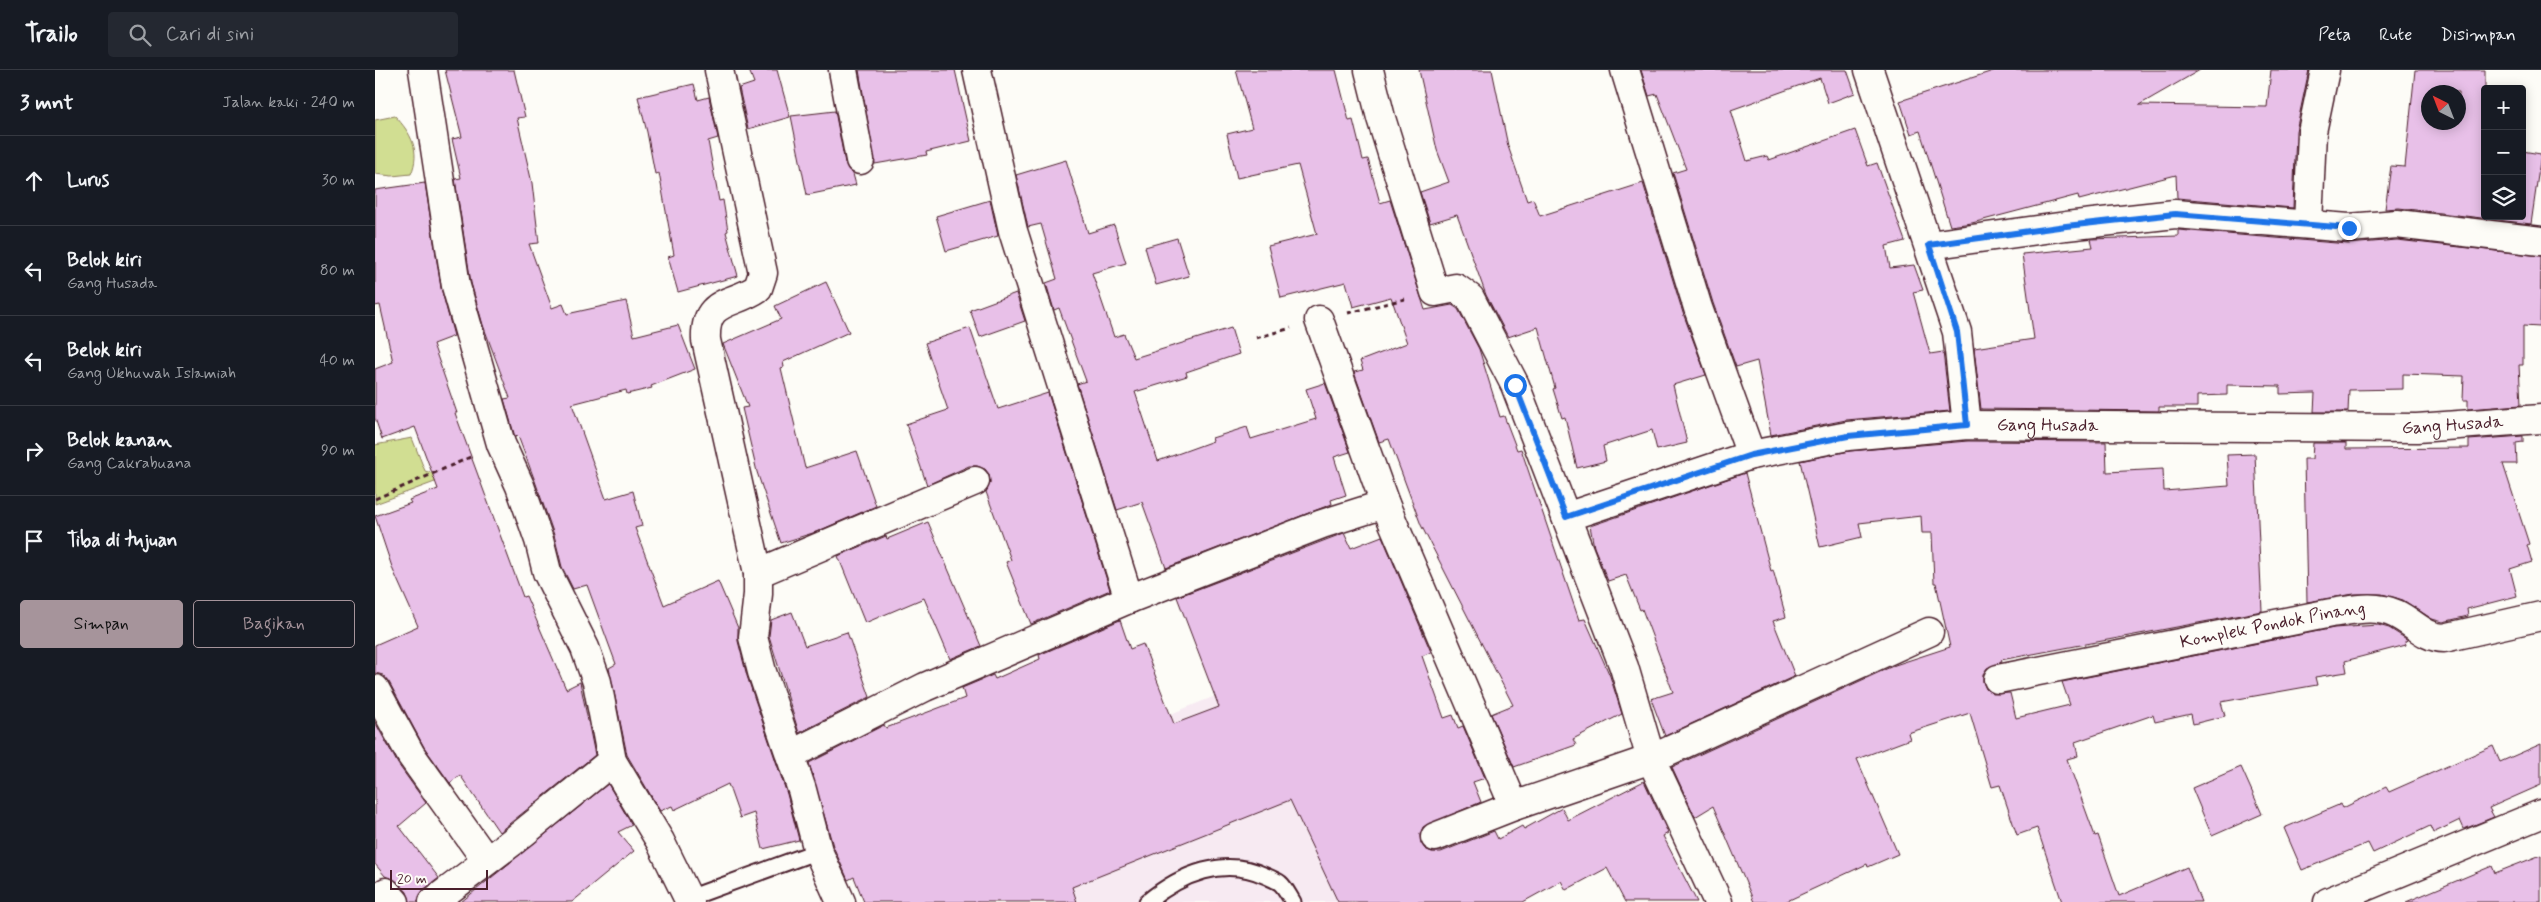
<!DOCTYPE html>
<html lang="id">
<head>
<meta charset="utf-8">
<style>
  :root { --surface:#171b24; --page:#242831; --text:#f1f3f6; --muted:#9ea1a6; --line:#363941; --accent:#a6949b }
  body { margin:0; font-family:Mynerve,sans-serif; background:var(--page); color:var(--text) }
  .controls { position:absolute; right:15px; top:15px; display:grid; overflow:hidden; border-radius:5px; box-shadow:0 2px 12px #0003 }
  .controls button { width:45px; height:45px; display:grid; place-items:center; padding:0; border:0; border-bottom:1px solid var(--line); background:var(--surface); color:var(--text); font:25px sans-serif }
  .compass { position:absolute; left:2046px; top:15px; width:45px; height:45px; border-radius:50%; background:var(--surface); box-shadow:0 2px 12px #0003; rotate:318deg }
  .scale { position:absolute; left:15px; bottom:12px; width:98px; box-sizing:border-box; padding-left:5px; border:2px solid #4a1f2b; border-top:0; font-size:14px; line-height:18px; white-space:nowrap; color:#4a1f2b; -webkit-text-stroke:4px #fdfcf7; paint-order:stroke }
  .stop { position:absolute; width:15px; height:15px; margin:-11px; border:4px solid #1a73e8; border-radius:50%; background:#fff }
  .stop.end { background:#1a73e8; border-color:#fff; box-shadow:0 1px 5px #0008 }
  .list { margin:0; padding:0; list-style:none }
  h2 { display:flex; justify-content:space-between; align-items:center; height:65px; margin:0; padding:0 20px; font-size:21px }
  h2 small { font-size:16px; font-weight:400; color:var(--muted) }
  .list li { display:grid; grid-template-columns:32px 1fr auto; gap:15px; align-items:center; box-sizing:border-box; height:90px; padding:0 20px; border-top:1px solid var(--line) }
  .list b { display:block; font-size:19px; white-space:nowrap }
  .list p { margin:0; font-size:16px; white-space:nowrap; color:var(--muted) }
  .list em { font-size:16px; font-style:normal; color:var(--muted) }
  .actions { display:flex; gap:10px; padding:15px 20px }
  .actions a { flex:1; padding:11px 0; border:1px solid var(--accent); border-radius:5px; text-align:center; font-size:18px; color:var(--accent) }
  .actions .main { background:var(--accent); color:#111 }
  .icon { flex:none; width:28px; height:28px; fill:none; stroke:currentColor; stroke-width:2; stroke-linecap:round; stroke-linejoin:round }
  .map { position:relative; flex:none; width:2166px; height:832px; overflow:hidden }
  header { display:flex; align-items:center; gap:30px; box-sizing:border-box; height:70px; padding:0 25px; background:var(--surface); border-bottom:1px solid var(--line) }
  header strong { font-size:24px }
  nav { display:flex; gap:28px; margin-inline-start:auto; font-size:18px }
  .search { width:350px; height:45px; background:var(--page); display:flex; align-items:center; gap:12px; box-sizing:border-box; padding:0 18px; border-radius:5px; color:var(--muted); font-size:19px }
  main { display:flex }
  aside { flex:1; background:var(--surface) }
  .map>svg:first-child { display:block }
</style>
</head>
<body>
<header>
<strong>Trailo</strong>
<div class="search"><svg class="icon" aria-label="search" viewBox="0 0 24 24"><circle cx="10" cy="10" r="6"/><path d="M15 15l6 6"/></svg>Cari di sini</div>
<nav><a>Peta</a><a>Rute</a><a>Disimpan</a></nav>
</header>
<main>
<aside>
<h2>3 mnt<small>Jalan kaki · 240 m</small></h2>
<ul class="list">
<li><svg class="icon" aria-label="ahead" viewBox="0 0 24 24"><path d="M12 20V5M6 11l6-6 6 6"/></svg><div><b>Lurus</b></div><em>30 m</em></li>
<li><svg class="icon" aria-label="left" viewBox="0 0 24 24"><path d="M17 20v-9H6M10 6l-5 5 5 5"/></svg><div><b>Belok kiri</b><p>Gang Husada</p></div><em>80 m</em></li>
<li><svg class="icon" aria-label="left" viewBox="0 0 24 24"><path d="M17 20v-9H6M10 6l-5 5 5 5"/></svg><div><b>Belok kiri</b><p>Gang Ukhuwah Islamiah</p></div><em>40 m</em></li>
<li><svg class="icon" aria-label="right" viewBox="0 0 24 24"><path d="M7 20v-9h11M14 6l5 5-5 5"/></svg><div><b>Belok kanan</b><p>Gang Cakrabuana</p></div><em>90 m</em></li>
<li><svg class="icon" aria-label="arrive" viewBox="0 0 24 24"><path d="M6 21V4h12l-3 4 3 4H6"/></svg><div><b>Tiba di tujuan</b></div></li>
</ul>
<div class="actions"><a class="main">Simpan</a><a>Bagikan</a></div>
</aside>
<div class="map">
<svg width="2166" height="832" viewBox="0 0 2166 832">
  <rect width="100%" height="100%" fill="#fdfcf7"/>
  <filter id="ink" filterUnits="userSpaceOnUse"><feTurbulence type="fractalNoise" baseFrequency=".02" numOctaves="2"/><feDisplacementMap in="SourceGraphic" scale="10" xChannelSelector="R" yChannelSelector="G"/><feConvolveMatrix kernelMatrix="1 2 1 2 8 2 1 2 1" color-interpolation-filters="sRGB"/></filter>
  <g filter="url(#ink)">
    <polygon fill="#f7eaf2" points="890,606 1074,832 557,832 525,753"/>
    <g fill="#d1de92" stroke="#8e7e5e">
      <path d="M 20,46 C 36,63 46,81 36,104 L 17,106 L 0,104 L 0,50 Z"/>
      <polygon points="37,368 50,401 64,405 87,402 0,434 0,375"/>
    </g>
    <g fill="#e8c0e8" stroke="#4a1f2b" fill-rule="evenodd">
      <polygon points="70,0 139,0 150,47 142,48 157,113 164,173 154,174 177,238 188,234 192,244 251,231 259,266 303,255 320,299 276,316 277,318 252,324 251,320 197,334 231,429 258,421 267,456 260,458 289,535 343,511 363,558 363,571 372,606 412,724 424,770 388,779 379,743 365,748 353,714 299,740 297,736 285,741 252,685 234,598 241,594 212,515 198,519 187,497 179,465 160,411 143,366 140,367 129,329 135,328 108,255 96,213 80,109 86,108 77,69 87,67"/>
      <polygon points="374,0 402,0 415,47 373,59 364,18 379,13"/>
      <polygon points="484,0 580,0 596,71 551,82 552,85 500,94"/>
      <polygon points="861,0 961,0 974,51 978,50 988,90 993,89 1005,133 1015,130 1050,240 1077,235 1083,239 1104,279 1125,347 1129,346 1142,380 1146,379 1204,550 1210,549 1235,606 1247,644 1198,669 1201,675 1139,697 1116,644 1138,635 1046,455 1014,369 1004,372 979,302 988,300 985,291 1032,273 1016,227 978,237 971,212 906,228 893,176 942,164 923,95 862,108 852,64 877,58"/>
      <polygon points="1044,0 1117,0 1133,76 1152,131 1158,129 1165,146 1268,113 1308,243 1331,305 1298,315 1312,373 1282,380 1277,360 1228,376 1231,391 1202,398 1190,347 1187,348 1178,319 1180,318 1163,257 1133,267 1111,225 1082,145 1055,153 1045,122 1074,112 1062,80"/>
      <polygon points="1266,0 1472,0 1480,23 1453,33 1445,8 1356,40 1372,91 1392,86 1394,90 1480,60 1493,96 1502,93 1530,171 1511,176 1515,198 1539,195 1548,220 1538,222 1555,284 1568,282 1575,341 1471,350 1396,365 1382,291 1361,297 1338,233 1298,103 1311,99 1282,24 1274,26"/>
      <polygon points="1621,0 1825,0 1764,35 1892,37 1896,0 1934,0 1921,61 1918,138 1802,128 1801,105 1704,130 1703,125 1597,153 1575,156 1545,61 1536,64 1525,31"/>
      <path d="M 2040,0 L 2110,0 L 2110,146 L 2147,146 L 2147,81 L 2166,84 L 2156,154 L 2024,138 L 2010,139 L 2016,96 L 2030,97 ZM 2054,22 L 2084,22 L 2084,52 L 2054,52 Z"/>
      <polygon points="319,14 323,30 334,27 343,68 333,71 344,131 348,130 353,161 351,162 363,206 303,222 293,187 299,185 284,103 280,104 272,62 263,27"/>
      <polygon points="460,41 470,93 478,104 481,115 432,125 416,46"/>
      <polygon points="691,90 713,163 739,155 751,193 717,203 739,267 749,264 759,288 856,258 864,284 811,302 812,306 760,322 783,391 838,371 837,368 872,357 876,369 941,349 931,319 950,313 975,382 959,387 971,425 956,430 957,434 791,498 767,432 742,440 702,314 711,311 684,238 679,240 671,213 682,209 666,154 653,157 641,105"/>
      <polygon points="50,113 66,218 79,266 58,274 82,343 80,343 148,527 151,526 191,619 205,612 220,685 124,762 85,705 75,713 49,677 14,612 8,605 0,603 0,575 43,556 18,500 0,446 36,433 34,430 63,419 40,357 7,369 0,348 0,299 18,292 5,235 0,236 0,120"/>
      <polygon points="615,130 623,166 571,181 561,146"/>
      <polygon points="1803,160 1973,174 2022,170 2166,186 2165,257 2148,256 2148,295 2144,295 2146,335 2093,339 2093,330 2088,330 2089,306 2028,304 2028,319 1974,320 1973,342 1939,342 1940,323 1905,324 1905,316 1852,315 1852,325 1822,326 1822,337 1784,337 1784,341 1606,339 1599,278 1659,269 1647,184 1718,177 1716,169 1803,166"/>
      <polygon points="802,168 814,206 781,215 770,177"/>
      <polygon points="451,212 474,262 408,292 409,297 406,298 430,398 482,381 501,436 441,462 406,473 382,402 367,338 373,337 348,274 406,249 400,236"/>
      <polygon points="641,223 650,251 605,267 595,240"/>
      <polygon points="595,258 623,339 673,323 735,520 656,554 631,492 636,490 611,422 615,413 614,404 610,399 602,396 594,396 552,415 531,354 573,340 550,273"/>
      <polygon points="2148,366 2148,372 2141,373 2142,394 2128,394 2154,474 2152,475 2157,492 2135,499 2142,526 2092,539 2093,546 2068,552 2057,549 2028,530 2007,524 1979,524 1932,532 1929,389 1937,389 1938,373 1971,373 1971,379 2094,378 2094,370"/>
      <polygon points="1593,371 1731,372 1732,402 1788,399 1789,421 1854,416 1852,385 1880,384 1887,541 1626,590 1627,592 1612,598 1608,604 1608,612 1611,619 1618,624 1635,623 1641,648 1695,635 1687,612 1959,558 2003,555 2014,558 2033,570 2030,571 2031,575 1970,591 1972,602 1940,607 1942,615 1846,632 1850,646 1818,654 1816,644 1780,652 1778,645 1700,672 1703,686 1692,689 1720,766 1723,765 1744,826 1812,797 1826,832 1687,832 1662,758 1642,765 1625,715 1617,717 1595,643 1533,663 1535,669 1482,689 1523,784 1493,797 1492,794 1410,832 1379,832 1338,736 1320,747 1297,697 1520,595 1575,577 1561,513 1559,513 1557,463 1547,463 1546,446 1484,453 1487,467 1445,477 1425,391 1475,381"/>
      <polygon points="1370,403 1396,501 1398,500 1411,547 1398,551 1420,606 1290,666 1276,629 1298,622 1267,539 1265,540 1251,505 1233,511 1219,477 1215,456"/>
      <polygon points="553,452 606,576 575,589 549,528 490,553 463,486 511,466 512,469"/>
      <polygon points="969,463 976,478 1007,466 1056,582 1047,586 1069,648 1078,645 1083,658 1088,656 1110,708 1098,712 1106,732 1048,757 1045,765 1046,773 1050,779 1057,782 1066,782 1119,761 1123,769 1147,756 1149,759 1187,738 1193,750 1269,711 1293,763 1288,766 1322,832 1250,832 1232,798 1191,820 1186,811 1148,832 963,832 915,730 697,817 702,832 489,832 479,807 473,810 458,776 434,693 509,655 511,658 590,628 587,618 618,605 620,609 665,589 664,585 745,550 755,579 768,574 799,654 844,637 802,527"/>
      <polygon points="417,542 430,576 472,562 495,627 424,663 394,566 396,550"/>
      <polygon points="0,652 23,694 51,733 24,756 64,808 48,820 43,832 35,832 32,822 23,812 10,806 0,794"/>
      <polygon points="2166,674 2166,715 2114,738 2119,747 2089,759 2085,750 2058,763 2055,756 1998,783 1993,773 1927,800 1909,758 1966,734 1968,738 2011,717 2014,722 2118,676 2125,692"/>
      <polygon points="1866,697 1887,744 1837,766 1817,718"/>
      <polygon points="233,714 257,755 243,762 259,781 197,832 86,832"/>
      <polygon points="2166,785 2166,832 2031,832 2117,796 2120,803"/>
    </g>
    <g fill="none" stroke-linecap="round" stroke-linejoin="round">
      <g stroke="#4a1f2b" stroke-width="19">
        <g id="service">
          <polyline points="314,828 443,781"/>
          <path d="M 772,832 C 806,804 849,786 891,806 C 895,808 901,810 905,813 C 910,817 914,826 918,832"/>
        </g>
      </g>
      <g stroke="#4a1f2b" stroke-width="31">
        <g id="minor">
          <polyline points="48,0 81,216 126,374 145,416 164,470 172,502 210,578 222,612 237,691 285,771 315,832"/>
          <path d="M 344,0 L 388,203 L 383,218 C 357,236 329,228 331,270 L 383,503 L 383,524 L 378,567 L 387,602 L 427,720 L 443,781 L 466,832"/>
          <polyline points="468,0 485,90"/>
          <polyline points="602,0 638,161 754,529"/>
          <polyline points="994,0 1006,48 1060,222 1081,218 1095,228 1140,315 1249,597 1276,689 1343,832"/>
          <polyline points="1250,0 1323,238 1376,385"/>
          <polyline points="1494,0 1582,262 1592,355"/>
          <polyline points="1933,154 1937,62 1950,0"/>
          <polyline points="1554,175 1691,156 1800,144 1974,158 2022,154 2166,171"/>
          <polyline points="944,250 1010,434 1139,736"/>
          <path id="s1" d="M 1191,447 L 1376,385 L 1473,366 L 1592,355 L 2042,358 L 2166,349"/>
          <polyline points="383,503 600,411"/>
          <path id="s2" d="M 1623,609 L 1956,543 C 1978,540 2000,534 2021,544 C 2038,552 2050,568 2069,568 L 2166,546"/>
          <polyline points="0,619 36,685 111,790"/>
          <polyline points="415,685 550,617 754,529 947,454 1010,434"/>
          <polyline points="1060,767 1139,736 1276,689 1554,562"/>
          <polyline points="0,829 11,822 20,832"/>
          <polyline points="58,832 137,772 237,691"/>
          <polyline points="1953,832 2166,744"/>
        </g>
      </g>
      <g stroke="#4a1f2b" stroke-width="3" stroke-dasharray="5 4" stroke-linecap="butt">
        <polyline points="973,243 1030,229"/>
        <polyline points="881,268 916,258"/>
        <polyline points="0,429 98,386"/>
      </g>
      <use href="#service" stroke="#fdfcf7" stroke-width="15"/>
      <use href="#minor" stroke="#fdfcf7" stroke-width="28"/>
    </g>
  </g>
  <g fill="none" stroke-linecap="round" stroke-linejoin="round" filter="url(#ink)">
    <polyline stroke="#1a73e8" stroke-width="6" points="1140,315 1191,447 1376,385 1473,366 1592,355 1582,262 1554,175 1691,156 1800,144 1974,158"/>
  </g>
  <g text-anchor="middle" dominant-baseline="central" stroke-width="4" stroke-linejoin="round" paint-order="stroke">
    <g font-size="18" fill="#4a1f2b" stroke="#fdfcf7">
      <text stroke="none"><textPath href="#s1" startOffset="494">Gang Husada</textPath></text>
      <text stroke="none"><textPath href="#s1" startOffset="899">Gang Husada</textPath></text>
      <text stroke="none"><textPath href="#s2" startOffset="280">Komplek Pondok Pinang</textPath></text>
    </g>
  </g>
</svg>
<div class="controls">
<button>+</button>
<button>−</button>
<button><svg class="icon" aria-label="layers" viewBox="0 0 24 24"><path d="M12 4l9 5-9 5-9-5zM3 14l9 5 9-5"/></svg></button>
</div>
<svg class="compass" viewBox="-18 -18 36 36"><path d="M0-13l5 13h-10z" fill="#e53935"/><path d="M0 13l5-13h-10z" fill="#9ea1a6"/></svg>
<div class="scale">20 m</div>
<div class="stop" style="left:1140px;top:315px"></div>
<div class="stop end" style="left:1974px;top:158px"></div>
</div>
</main>
</body>
</html>
